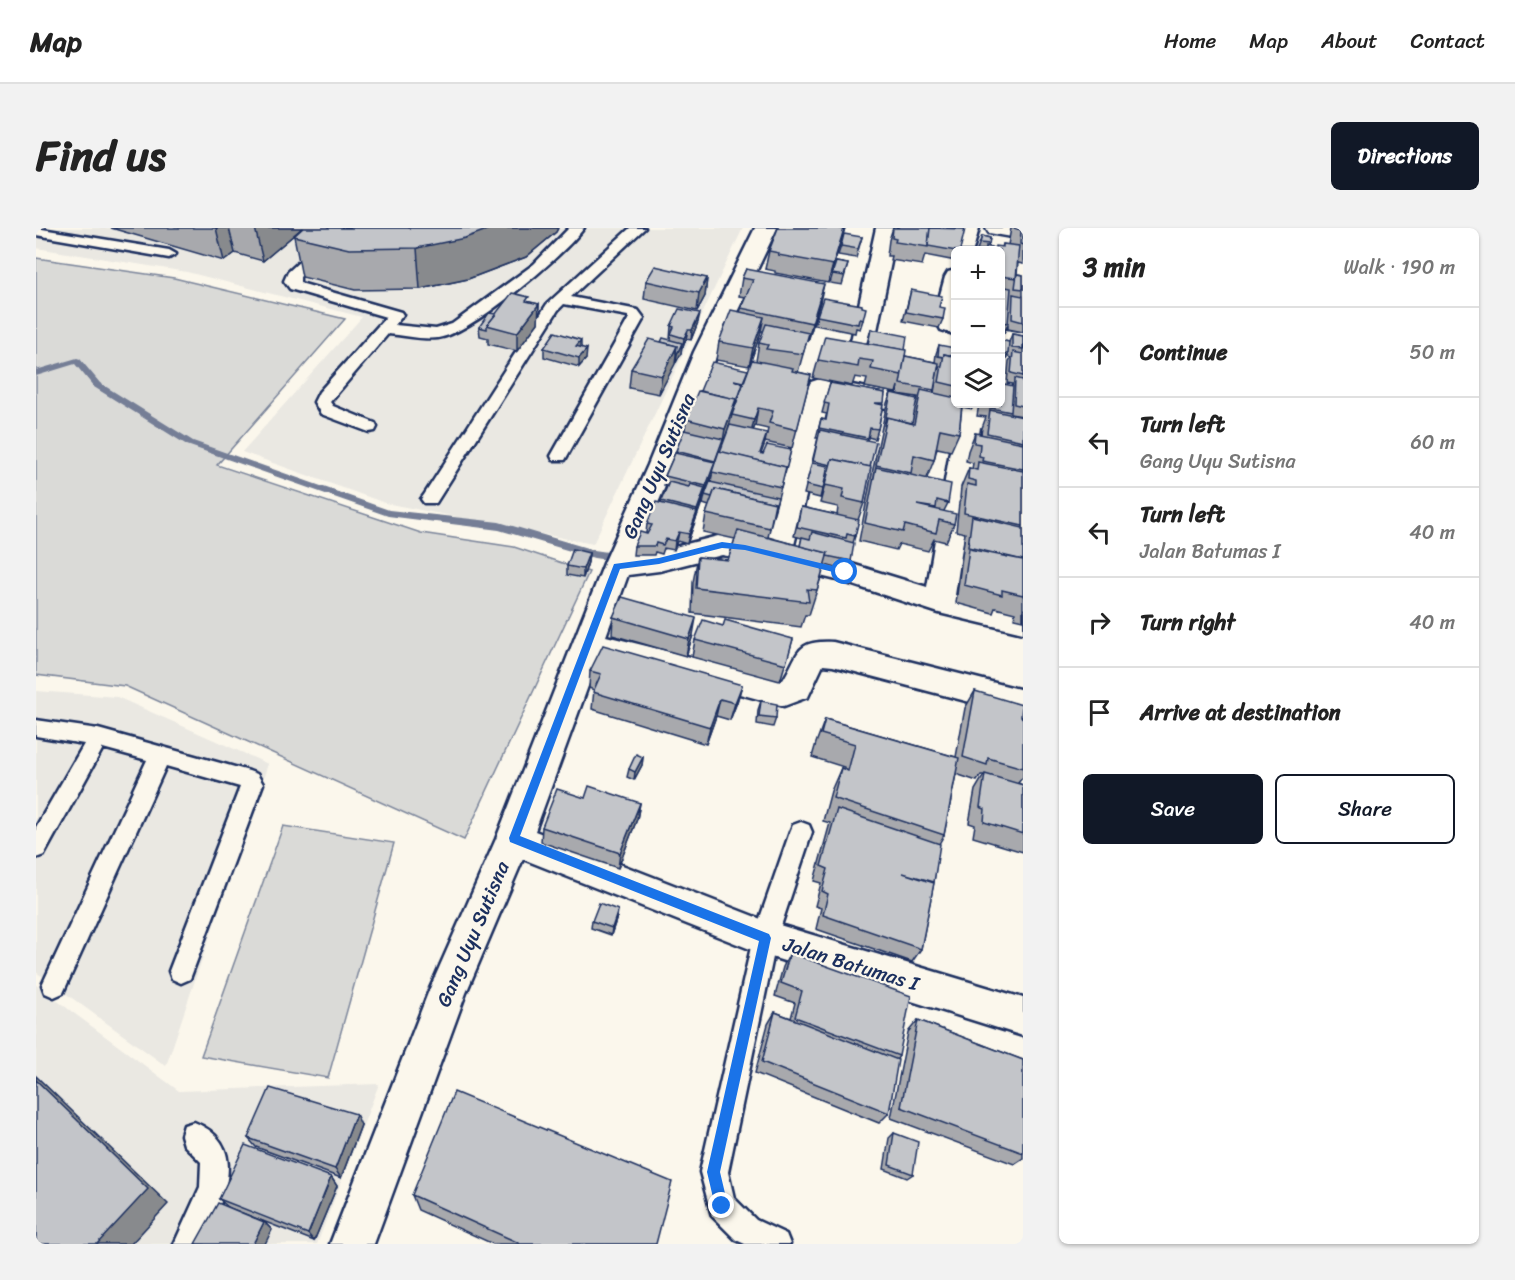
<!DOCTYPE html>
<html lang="en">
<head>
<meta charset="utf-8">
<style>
  :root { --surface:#fff; --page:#f2f2f2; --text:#222; --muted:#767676; --line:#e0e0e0; --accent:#111827 }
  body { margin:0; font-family:Sriracha,sans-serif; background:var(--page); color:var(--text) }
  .controls { position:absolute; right:18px; top:18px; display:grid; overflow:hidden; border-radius:9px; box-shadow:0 2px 4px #0004 }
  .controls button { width:54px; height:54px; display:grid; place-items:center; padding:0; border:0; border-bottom:2px solid var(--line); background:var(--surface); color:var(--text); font:30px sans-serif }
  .stop { position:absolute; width:18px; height:18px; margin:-14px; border:4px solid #1a73e8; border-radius:50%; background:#fff }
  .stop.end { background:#1a73e8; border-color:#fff; box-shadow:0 2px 6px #0008 }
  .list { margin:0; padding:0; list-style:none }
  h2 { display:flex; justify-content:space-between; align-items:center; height:78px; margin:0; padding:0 24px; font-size:26px }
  h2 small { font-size:20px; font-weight:400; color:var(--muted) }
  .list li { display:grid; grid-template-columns:39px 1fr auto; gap:18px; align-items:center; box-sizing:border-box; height:90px; padding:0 24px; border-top:2px solid var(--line) }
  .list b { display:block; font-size:22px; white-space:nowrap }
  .list p { margin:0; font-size:20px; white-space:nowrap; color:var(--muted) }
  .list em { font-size:20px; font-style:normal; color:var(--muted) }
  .actions { display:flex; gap:12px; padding:18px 24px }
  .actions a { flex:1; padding:14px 0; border:2px solid var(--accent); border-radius:9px; text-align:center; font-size:21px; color:var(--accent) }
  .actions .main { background:var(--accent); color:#fff }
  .icon { flex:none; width:33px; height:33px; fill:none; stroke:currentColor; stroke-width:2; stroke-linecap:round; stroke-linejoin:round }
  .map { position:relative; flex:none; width:987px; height:1016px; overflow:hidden; border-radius:9px }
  header { display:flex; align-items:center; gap:36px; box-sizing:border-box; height:84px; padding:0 30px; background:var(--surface); border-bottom:2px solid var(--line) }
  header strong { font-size:28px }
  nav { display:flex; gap:33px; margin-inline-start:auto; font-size:21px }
  .intro { display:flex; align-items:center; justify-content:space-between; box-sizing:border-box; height:144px; padding:0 36px }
  h1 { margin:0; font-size:42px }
  .button { padding:15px 27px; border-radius:9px; background:var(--accent); color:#fff; font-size:21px; font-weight:700 }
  main { display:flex; gap:36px; padding:0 36px }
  aside { flex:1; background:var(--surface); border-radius:9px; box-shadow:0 2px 4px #0004 }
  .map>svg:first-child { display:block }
</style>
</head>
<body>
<header>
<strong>Map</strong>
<nav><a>Home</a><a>Map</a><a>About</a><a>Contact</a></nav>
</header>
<div class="intro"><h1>Find us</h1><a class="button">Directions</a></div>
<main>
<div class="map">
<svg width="987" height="1016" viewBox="0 0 987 1016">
  <rect width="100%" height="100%" fill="#fbf7ec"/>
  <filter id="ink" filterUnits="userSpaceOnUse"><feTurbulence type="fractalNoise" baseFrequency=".0167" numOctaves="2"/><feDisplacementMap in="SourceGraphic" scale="12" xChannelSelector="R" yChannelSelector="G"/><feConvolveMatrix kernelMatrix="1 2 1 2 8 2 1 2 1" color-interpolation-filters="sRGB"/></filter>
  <g filter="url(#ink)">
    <g fill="#eae8e2">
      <polygon points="0,0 707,0 557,316 349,275 206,224 326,89 151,44 0,20"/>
      <polygon points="0,463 81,469 232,536 130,838 0,744"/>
      <polygon points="0,757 143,863 343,856 281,1016 0,1016"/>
    </g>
    <g fill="#dadad7" stroke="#7a849a" stroke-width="1.5">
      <polygon points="0,30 138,50 309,91 181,237 385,305 478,319 553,344 428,612 89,458 0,447"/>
      <polygon points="247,598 358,615 292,850 165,828"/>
    </g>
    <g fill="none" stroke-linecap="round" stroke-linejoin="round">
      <polygon fill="#747e96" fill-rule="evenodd" points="41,130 44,131 64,155 157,213 353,282 463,294 558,322 585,326 590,330 585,334 558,330 463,302 352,288 151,217 58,159 39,136 0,148 0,142"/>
      <g stroke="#1b2f5e" stroke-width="5">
        <g id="lane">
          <polygon points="0,0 133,22 140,26 133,30 0,7"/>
          <path d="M 300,0 L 315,0 L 264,49 L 264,55 L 365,84 L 367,87 L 359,97 L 400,101 L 416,96 L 498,36 L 533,0 L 548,0 C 527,28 435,106 402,110 C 386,112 367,107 352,106 L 294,174 L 297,178 L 339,195 L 341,199 L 339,203 L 333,204 L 285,186 L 278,174 L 283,164 L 350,89 L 254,61 L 248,53 L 252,44 Z"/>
          <polygon points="594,0 609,0 535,69 602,82 608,90 529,232 517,232 515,228 593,90 592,88 528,76 522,82 400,275 388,275 385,271 388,267 511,76"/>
          <polygon points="0,492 62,501 213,543 221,546 227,556 154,751 145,755 136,751 133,743 204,559 130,538 27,765 18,769 9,765 6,757 111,532 67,520 8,627 0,630 0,599 48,516 0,508"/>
          <polygon points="765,594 773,597 776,604 741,710 692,944 698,970 720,992 750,1006 754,1016 709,1016 700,1012 676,988 664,944 717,710 754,604 757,597"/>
          <path d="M 158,894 C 217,918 185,976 167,1016 L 138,1016 L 164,959 L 165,934 L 148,917 L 145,907 L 148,897 Z"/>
        </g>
      </g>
      <g stroke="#1b2f5e" stroke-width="5">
        <g id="street">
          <path d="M 719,0 L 741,0 L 682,124 L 638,237 L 601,325 L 623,323 L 686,307 L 730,314 L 772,159 L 775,154 L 784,151 L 793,154 L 796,159 L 806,155 L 926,179 L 928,176 L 952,176 L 949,183 L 987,191 L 987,207 L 944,199 L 919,367 L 987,383 L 987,405 L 903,385 L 805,353 L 735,336 L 686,327 L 623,343 L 592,347 L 570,408 L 747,452 C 764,426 758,412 797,414 L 987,462 L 987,488 L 797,438 L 787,437 L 772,469 L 748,478 L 563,428 L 499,603 L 730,693 L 987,770 L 987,808 L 729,727 L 487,631 L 430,765 L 338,1016 L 294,1016 L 392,765 L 460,611 L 569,333 L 612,237 L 658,124 ZM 795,165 L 797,168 L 806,171 L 919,194 L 891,359 L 809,334 L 757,321 Z"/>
          <polygon points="840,0 862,0 837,122 834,127 825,129 816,127 813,122"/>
          <polygon points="921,0 943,0 937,22 920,22 920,27 915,22"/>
          <polygon points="950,0 987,0 987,11 953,5"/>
          <polygon points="920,42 920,107 905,102 898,89 909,49 912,44"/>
          <polygon points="964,101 987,105 987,119 964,115"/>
        </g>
      </g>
      <use href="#lane" fill="#fbf7ec" fill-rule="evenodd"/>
      <use href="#street" fill="#fbf7ec" fill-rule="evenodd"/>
    </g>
    <g fill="#a8a9ad" stroke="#1b2f5e" stroke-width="1.5" fill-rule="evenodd">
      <polygon points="75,0 266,0 227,33 199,25 188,33"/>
      <polygon points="267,0 522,0 520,4 490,29 432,51 384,61 319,62 266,49 258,8"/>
      <polygon points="742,0 809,0 792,55 739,45 739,43 729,41 733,23"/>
      <polygon points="857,0 926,0 920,22 920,33 889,27 886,37 854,32 855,28 851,28 853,12"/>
      <polygon points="975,0 987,0 987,36 982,35 981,46 987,47 987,104 972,101 972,96 968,105 964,104 964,22 941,22 946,8 954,10 952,19 958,20 966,19 967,16 972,17"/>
      <polygon points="826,9 820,30 802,27 805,18"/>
      <polygon points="800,34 812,36 806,57 794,55"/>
      <polygon points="710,41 784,74 772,113 771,112 762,144 775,147 756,220 729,214 732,201 719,198 717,202 729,215 725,226 755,222 736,292 732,309 764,318 766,310 758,308 765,279 801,287 802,279 784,275 792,246 790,246 784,270 768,266 782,210 780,210 785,191 789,192 791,186 786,185 794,155 849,165 842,201 839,211 832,209 831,212 834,239 828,275 822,292 819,308 817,315 815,333 811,343 789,337 773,387 769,387 765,399 656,385 657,354 662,329 692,332 699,311 667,304 670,286 673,278 667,276 669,267 675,254 676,247 651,316 641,313 638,322 628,320 626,326 619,324 618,327 597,327 598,318 611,306 610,305 611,296 625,275 631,258 628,258 629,248 649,202 650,191 664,163 712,142 720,133 723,115 728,103 725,103 713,138 680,132 683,114 704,84 710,69 703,68 706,50"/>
      <polygon points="671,50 669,68 661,83 608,71 610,53"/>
      <polygon points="875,62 903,79 907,91 903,100 867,93"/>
      <polygon points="493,74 503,76 502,95 481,123 452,116 452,110 444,108 443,99 460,86"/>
      <polygon points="826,79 827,92 824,101 820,100 819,105 779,97 781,88"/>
      <polygon points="662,94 655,112 650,111 647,119 646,119 645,125 639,135 623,166 593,160 595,141 625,114 634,112 635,98"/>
      <path d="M 835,101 L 869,122 L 869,128 L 899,134 L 900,126 L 903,117 L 918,128 L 920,129 L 920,176 L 938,176 L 936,181 L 926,179 L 923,205 L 915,223 L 901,220 L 898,232 L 891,250 L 912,275 L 908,283 L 918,296 L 910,314 L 898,311 L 892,323 L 863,316 L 860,322 L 823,313 L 834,255 L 851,175 L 855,165 L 880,175 L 882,169 L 861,166 L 862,158 L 860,165 L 829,159 L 831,151 L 819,149 L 816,158 L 777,150 L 782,132 L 831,115 ZM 902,138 L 904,138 L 901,145 L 898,165 L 897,165 Z"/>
      <polygon points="976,106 987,108 987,188 974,186 987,189 987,392 978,390 979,385 959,380 957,385 920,375 929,305 920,303 923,275 925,270 924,270 925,259 933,240 936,241 937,235 930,233 932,223 939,205 945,206 946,200 950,189 941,188 943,176 964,176 977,156 971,155 973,133 975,130 972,129 972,126 968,135 964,135 964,112 973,114"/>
      <polygon points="545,119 550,131 543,139 508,129 508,120"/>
      <polygon points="553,325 552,334 547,350 531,347 531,338"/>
      <polygon points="577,389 657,407 650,428 576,407"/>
      <polygon points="687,398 757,411 744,453 656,429 659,412"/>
      <polygon points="554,443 706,457 701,474 694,492 680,488 670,516 556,481 558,462 553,460"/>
      <polygon points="939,463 987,490 987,549 982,555 987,557 987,624 937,609 939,597 933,595 939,562 948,547 945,547 941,553 920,546 908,607 903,616 898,654 885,721 876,734 780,701 785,680 779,678 785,655 778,653 794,595 787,593 795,563 805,540 808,541 808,539 776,529 780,515 789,491 920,529 929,480"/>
      <polygon points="725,473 740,490 737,499 721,496 722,482"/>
      <polygon points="607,529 606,537 598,552 591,549 593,541"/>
      <polygon points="549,570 604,575 601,591 582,640 505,614 506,599"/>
      <polygon points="581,689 575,707 555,700 556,693"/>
      <polygon points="754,725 863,828 861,831 853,885 843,895 719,845 732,796 739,784 755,790 759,775 739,768 747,739"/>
      <polygon points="882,792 987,832 987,930 978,936 855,890 872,804"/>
      <polygon points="325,897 305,950 220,919 212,910"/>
      <polygon points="858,905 877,946 871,950 848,941 853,910"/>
      <polygon points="295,949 301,958 278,1013 196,981 228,994 236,1002 192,979 183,971"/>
      <polygon points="376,967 620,1016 457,1016 382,982"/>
    </g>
    <g fill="#888a8d" stroke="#1b2f5e" stroke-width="1.5">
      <polygon points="180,0 193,0 199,25 188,33"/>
      <polygon points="219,0 266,0 227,33"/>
      <polygon points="456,0 522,0 520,4 490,29 432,51 384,61 381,20"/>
      <polygon points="807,0 809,0 803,19 792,55"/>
      <polygon points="671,50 669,68 661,83 663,65"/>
      <polygon points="788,56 784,74 772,113 776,95"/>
      <polygon points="503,76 502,95 481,123 481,105"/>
      <polygon points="664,85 662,94 655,112 656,102"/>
      <polygon points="728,89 724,107 713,138 717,120"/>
      <polygon points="652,102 650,111 647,119 648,110"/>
      <polygon points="545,112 545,121 540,118"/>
      <polygon points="646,115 645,125 640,135 641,126"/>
      <polygon points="641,118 639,136 623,166 626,148"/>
      <polygon points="551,121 550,131 543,139 543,130"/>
      <polygon points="700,171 697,187 696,187 694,195 686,219 689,201"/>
      <polygon points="722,180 719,198 714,210 718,192"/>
      <polygon points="679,234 676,247 668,268 670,258"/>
      <polygon points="669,260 667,269 660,291 661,282"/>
      <polygon points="661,284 659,293 651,316 653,306"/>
      <polygon points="643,304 641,313 638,322 639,313"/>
      <polygon points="553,325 552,334 547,350 547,341"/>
      <polygon points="660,390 657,407 650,428 653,411"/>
      <polygon points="706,457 701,474 694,492 699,475"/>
      <polygon points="684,471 680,488 670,516 674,499"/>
      <polygon points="607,529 606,537 598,552 599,544"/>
      <polygon points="604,575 601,591 582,640 584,625"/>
      <polygon points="582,682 581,689 575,707 576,700"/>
      <polygon points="0,848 132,976 95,1016 61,1016 0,852"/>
      <polygon points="320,886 325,897 305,950 299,941"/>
      <polygon points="295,949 301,958 278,1013 272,1006"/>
      <polygon points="228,994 236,1002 229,1016 217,1016"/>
    </g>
    <g fill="#c3c5c9" stroke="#1b2f5e" stroke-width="1.5">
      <polygon points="267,0 456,0 429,10 381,20 313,21 258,8"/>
      <polygon points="742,0 801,0 808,1 797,37 742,27 743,25 733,23"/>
      <polygon points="857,0 894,0 892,19 859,14 860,11 856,10"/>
      <polygon points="894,0 929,1 924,22 920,23 892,18"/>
      <polygon points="978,0 987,0 987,17 984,16 985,2"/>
      <polygon points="808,6 826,9 822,21 805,18"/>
      <polygon points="946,8 954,10 953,16 944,15"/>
      <polygon points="967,16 983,18 980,50 964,48 964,22 959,22 959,18 967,19"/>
      <polygon points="950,18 958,20 957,22 950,21"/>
      <polygon points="800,34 812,36 808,48 796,46"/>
      <polygon points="619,38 671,50 663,65 610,53"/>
      <polygon points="710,41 788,56 776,95 705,80 717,52 706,50"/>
      <polygon points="981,46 987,47 987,61 979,60"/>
      <polygon points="964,58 975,60 972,95 964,94"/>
      <polygon points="875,62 906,68 903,79 909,80 907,91 870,84"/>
      <polygon points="476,65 493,69 490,73 503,76 481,105 451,97"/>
      <polygon points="977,66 987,68 987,94 976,91"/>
      <polygon points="787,70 826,77 826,79 830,80 827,92 823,91 822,96 781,88"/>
      <polygon points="643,81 664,85 656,102 652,102 648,110 635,106 638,99 635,98"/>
      <polygon points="695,82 728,89 717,120 683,114"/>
      <polygon points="453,85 460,86 451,97 451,101 443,99"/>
      <polygon points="730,96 773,105 767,126 730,121 732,117 723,115"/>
      <polygon points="835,101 871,108 869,122 832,116"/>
      <polygon points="519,104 545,112 540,118 551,121 543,130 508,120"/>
      <polygon points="976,106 987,108 987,121 976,120"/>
      <polygon points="789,108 870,122 866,147 835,141 837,133 823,131 822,139 782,132"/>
      <polygon points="627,110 646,115 641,126 640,125 641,118 625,114"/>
      <polygon points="613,111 641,118 626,148 595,141"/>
      <polygon points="964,112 973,114 972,126 964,125"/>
      <polygon points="903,117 919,120 918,128 908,126 908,129 902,128"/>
      <polygon points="977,124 987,126 987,148 975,145"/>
      <polygon points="908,126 920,129 920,158 903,154"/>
      <polygon points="869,128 903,135 898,162 864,156"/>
      <polygon points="716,132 757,140 756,143 775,147 761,202 733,195 737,183 722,180 718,192 696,187"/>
      <polygon points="676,134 712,142 707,154 698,152 707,156 699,179 700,171 664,163"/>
      <polygon points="979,150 987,152 987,178 978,176"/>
      <polygon points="794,155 849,165 848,175 838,175 847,177 842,201 834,200 832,210 783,200 785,191 790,192 793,176 788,175"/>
      <polygon points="964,155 977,158 975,184 945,178 945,176 964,176"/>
      <polygon points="885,162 920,170 920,176 926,176 923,205 904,201 898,232 878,227 875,245 840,237 851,189 878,196"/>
      <polygon points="662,163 700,171 689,201 650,191"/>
      <polygon points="855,165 881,171 876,195 851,189 848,198"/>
      <polygon points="954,182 987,189 987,213 951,205"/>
      <polygon points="694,197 731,205 724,225 727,226 731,217 755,222 749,246 750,239 684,224"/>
      <polygon points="648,202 687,211 679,233 640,223"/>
      <polygon points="784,202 840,214 834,239 796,231 795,237 777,233"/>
      <polygon points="939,205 987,215 987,241 946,233 947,229 943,228 944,216 938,215"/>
      <polygon points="683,223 750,239 745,259 676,244"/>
      <polygon points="639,225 679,234 670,258 629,248"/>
      <polygon points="796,231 835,239 828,275 806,270 808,261 789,257"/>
      <polygon points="942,234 987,243 987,298 928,285 931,256 940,258 940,253 932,251 933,240 941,242"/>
      <polygon points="776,235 792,238 787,261 770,257"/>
      <polygon points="840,239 915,256 912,275 901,272 900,280 881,277 920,286 918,296 903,292 900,305 869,297 867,304 829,295"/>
      <polygon points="633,254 653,259 654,256 669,260 661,282 625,273"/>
      <polygon points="674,254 742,269 738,283 737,283 739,275 679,261 676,269 669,267"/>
      <polygon points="679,261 739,275 734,300 670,286"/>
      <polygon points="620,274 661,284 653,306 643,304 639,313 630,311 627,317 620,315 619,318 598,318 604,304 611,306 616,297 611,296"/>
      <polygon points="765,279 823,292 819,308 811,306 810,310 761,299"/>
      <polygon points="936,288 987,300 987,332 932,319"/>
      <polygon points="702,302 792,325 781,362 771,361 773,374 660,360 662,329 692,332"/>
      <polygon points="776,304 818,315 815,333 791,328 792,325 764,318 766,309 774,311"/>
      <polygon points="537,321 553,325 547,341 531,338"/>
      <polygon points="933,321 987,332 987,367 966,362 966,367 928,357"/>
      <polygon points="586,369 660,390 653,411 577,389"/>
      <polygon points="667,392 687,398 689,392 757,411 750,436 659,412"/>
      <polygon points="567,417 706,457 699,475 684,471 674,499 557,464 565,446 554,443"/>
      <polygon points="939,463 986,477 985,489 987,490 987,540 952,530 951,537 927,529"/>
      <polygon points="725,473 741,476 740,490 723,488"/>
      <polygon points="789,491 923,530 908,607 797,570 805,540 812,543 819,516 785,506"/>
      <polygon points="600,526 607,529 599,544 593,541"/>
      <polygon points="949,546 987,557 987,606 948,594 949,581 944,579"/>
      <polygon points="553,558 604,575 584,625 506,599 521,561 549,570"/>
      <polygon points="801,581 904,616 898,654 867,645 898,655 885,721 787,687 792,666 786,663 792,641 785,638"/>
      <polygon points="563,675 582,682 576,700 556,693"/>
      <polygon points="754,725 875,768 863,828 759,789 766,763 745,755"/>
      <polygon points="739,784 862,832 853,885 726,834"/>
      <polygon points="882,792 987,832 987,925 865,879"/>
      <polygon points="0,852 112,961 61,1016 0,1016"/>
      <polygon points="234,860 320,886 299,941 212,910"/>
      <polygon points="418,864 636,954 620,1016 483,1016 483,1015 376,967"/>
      <polygon points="858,905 882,914 877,946 853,937"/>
      <polygon points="209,917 295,949 272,1006 183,971"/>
      <polygon points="182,975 228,994 217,1016 159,1016"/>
    </g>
  </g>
  <polygon fill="#1a73e8" points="686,314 709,317 809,341 814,344 809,347 709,322 686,320 623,336 584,341 484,608 733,706 735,710 684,944 692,978 690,982 686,984 681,982 679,978 671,944 723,713 474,614 473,610 578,336 623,330"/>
  <g text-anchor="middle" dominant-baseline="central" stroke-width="4.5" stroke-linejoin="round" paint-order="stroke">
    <g font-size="20" fill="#1b2f5e" stroke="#fbf7ec">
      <text transform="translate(623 238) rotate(-67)">Gang Uyu Sutisna</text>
      <text transform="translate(437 706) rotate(-67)">Gang Uyu Sutisna</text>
      <text transform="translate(815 736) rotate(17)">Jalan Batumas I</text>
    </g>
  </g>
</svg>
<div class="controls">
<button>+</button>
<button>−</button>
<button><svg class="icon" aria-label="layers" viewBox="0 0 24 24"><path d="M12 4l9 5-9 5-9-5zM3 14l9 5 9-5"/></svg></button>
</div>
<div class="stop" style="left:809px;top:344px"></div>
<div class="stop end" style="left:686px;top:978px"></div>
</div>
<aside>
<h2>3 min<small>Walk · 190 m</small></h2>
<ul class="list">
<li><svg class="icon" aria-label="ahead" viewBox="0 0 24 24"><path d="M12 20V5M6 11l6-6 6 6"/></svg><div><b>Continue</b></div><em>50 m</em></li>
<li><svg class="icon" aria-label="left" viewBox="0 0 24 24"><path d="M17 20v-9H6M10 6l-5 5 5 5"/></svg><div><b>Turn left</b><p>Gang Uyu Sutisna</p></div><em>60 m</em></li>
<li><svg class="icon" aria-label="left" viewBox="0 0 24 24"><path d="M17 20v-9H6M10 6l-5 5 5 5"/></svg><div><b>Turn left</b><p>Jalan Batumas I</p></div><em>40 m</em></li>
<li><svg class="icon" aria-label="right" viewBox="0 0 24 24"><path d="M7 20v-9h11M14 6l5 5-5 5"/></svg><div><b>Turn right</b></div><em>40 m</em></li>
<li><svg class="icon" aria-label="arrive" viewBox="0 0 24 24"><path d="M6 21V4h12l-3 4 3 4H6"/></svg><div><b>Arrive at destination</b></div></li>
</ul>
<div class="actions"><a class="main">Save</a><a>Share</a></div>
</aside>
</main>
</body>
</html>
